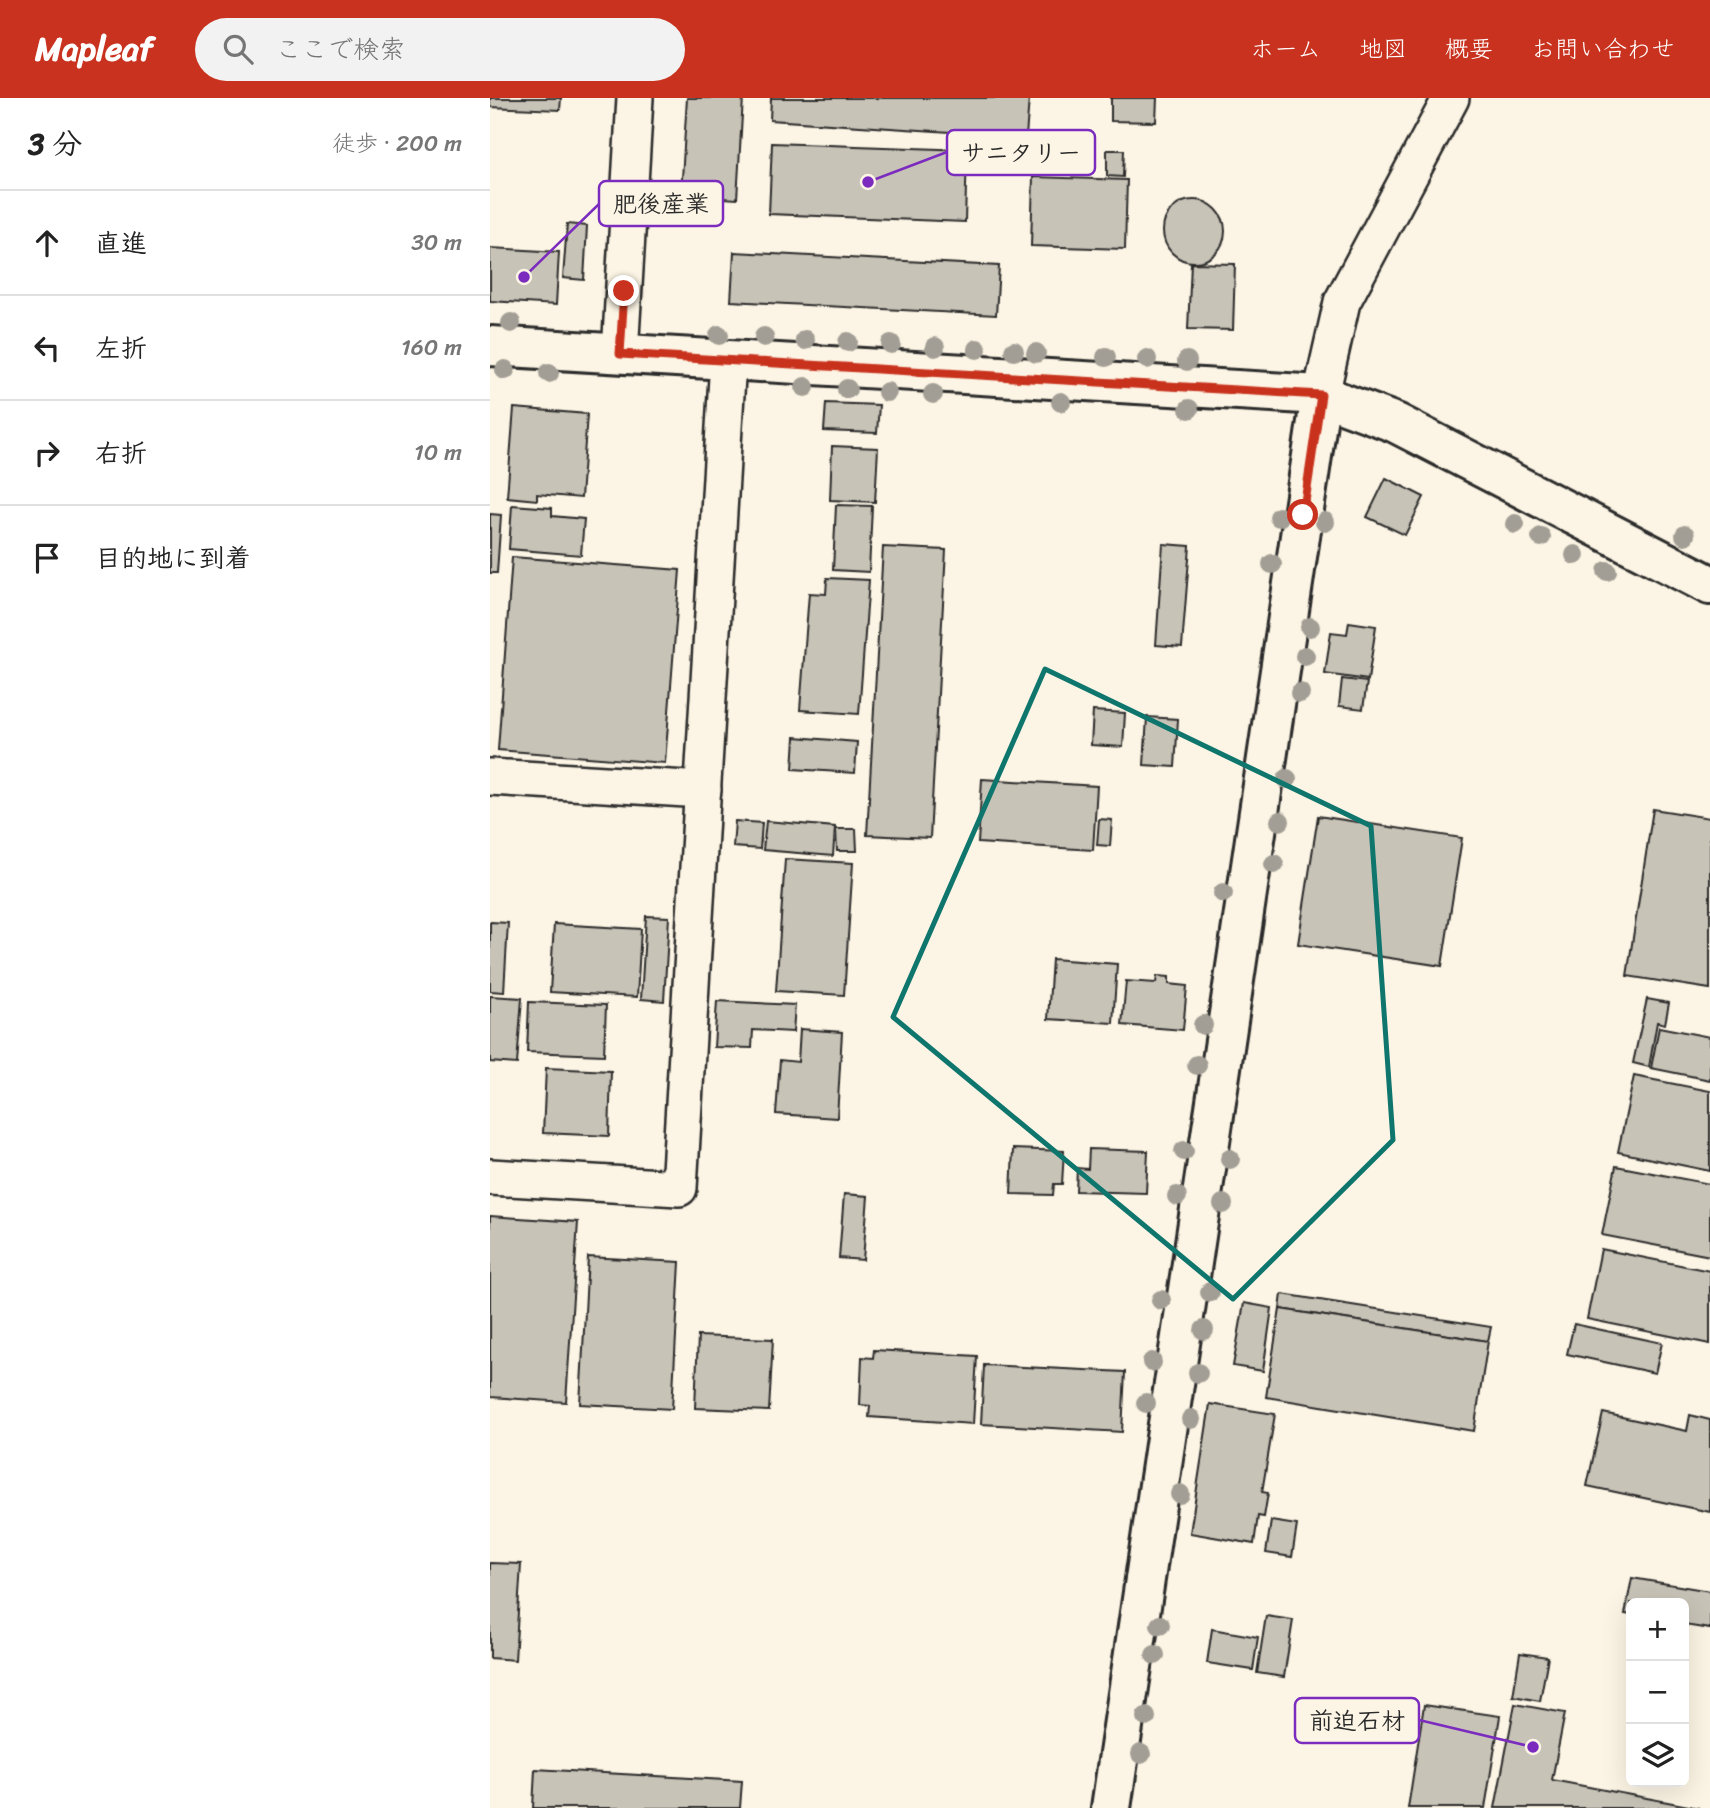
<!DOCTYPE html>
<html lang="ja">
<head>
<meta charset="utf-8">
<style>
  :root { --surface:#fff; --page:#f2f2f2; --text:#222; --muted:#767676; --line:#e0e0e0; --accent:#c8321e }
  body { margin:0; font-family:Sriracha,"Klee One",sans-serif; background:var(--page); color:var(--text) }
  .controls { position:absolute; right:21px; bottom:21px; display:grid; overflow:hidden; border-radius:10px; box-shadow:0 7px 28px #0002 }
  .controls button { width:63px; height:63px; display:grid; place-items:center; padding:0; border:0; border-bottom:2px solid var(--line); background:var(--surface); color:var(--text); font:35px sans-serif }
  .stop { position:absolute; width:21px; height:21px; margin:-16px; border:5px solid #c8321e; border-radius:50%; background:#fff }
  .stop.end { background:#c8321e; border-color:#fff; box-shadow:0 2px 7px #0008 }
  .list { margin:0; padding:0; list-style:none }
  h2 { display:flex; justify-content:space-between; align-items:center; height:91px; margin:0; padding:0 28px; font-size:30px }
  h2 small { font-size:23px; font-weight:400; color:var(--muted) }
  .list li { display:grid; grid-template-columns:46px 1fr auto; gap:21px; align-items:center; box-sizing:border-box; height:105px; padding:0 28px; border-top:2px solid var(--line) }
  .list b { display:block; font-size:26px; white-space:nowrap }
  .list em { font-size:23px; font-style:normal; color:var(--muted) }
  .icon { flex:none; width:38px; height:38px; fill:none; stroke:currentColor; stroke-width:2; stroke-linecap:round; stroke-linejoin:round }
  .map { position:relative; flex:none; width:1220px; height:1710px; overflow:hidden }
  header { display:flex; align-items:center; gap:42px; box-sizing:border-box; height:98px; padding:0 35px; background:var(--accent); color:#fff }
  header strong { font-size:33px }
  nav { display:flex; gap:38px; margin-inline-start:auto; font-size:24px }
  .search { width:490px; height:63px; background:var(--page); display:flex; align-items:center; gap:18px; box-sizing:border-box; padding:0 24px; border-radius:38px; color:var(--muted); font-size:26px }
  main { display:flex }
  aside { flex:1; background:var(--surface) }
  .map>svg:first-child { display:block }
</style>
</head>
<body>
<header>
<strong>Mapleaf</strong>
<div class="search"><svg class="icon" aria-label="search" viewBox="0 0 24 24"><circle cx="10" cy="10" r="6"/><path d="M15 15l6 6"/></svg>ここで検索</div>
<nav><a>ホーム</a><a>地図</a><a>概要</a><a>お問い合わせ</a></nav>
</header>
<main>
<aside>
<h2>3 分<small>徒歩 · 200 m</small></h2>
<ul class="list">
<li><svg class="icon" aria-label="ahead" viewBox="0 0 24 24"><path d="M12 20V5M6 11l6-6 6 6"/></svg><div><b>直進</b></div><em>30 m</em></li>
<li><svg class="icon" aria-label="left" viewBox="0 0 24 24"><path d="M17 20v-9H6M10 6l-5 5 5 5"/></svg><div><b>左折</b></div><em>160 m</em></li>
<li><svg class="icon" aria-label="right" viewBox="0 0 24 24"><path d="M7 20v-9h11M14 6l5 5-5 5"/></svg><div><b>右折</b></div><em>10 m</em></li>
<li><svg class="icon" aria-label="arrive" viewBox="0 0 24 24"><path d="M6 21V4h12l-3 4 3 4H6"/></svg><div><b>目的地に到着</b></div></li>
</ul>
</aside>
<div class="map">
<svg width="1220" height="1710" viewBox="0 0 1220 1710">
  <rect width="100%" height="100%" fill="#fcf5e5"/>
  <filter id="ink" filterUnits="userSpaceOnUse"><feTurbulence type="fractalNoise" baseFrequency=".0143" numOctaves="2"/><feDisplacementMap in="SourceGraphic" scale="14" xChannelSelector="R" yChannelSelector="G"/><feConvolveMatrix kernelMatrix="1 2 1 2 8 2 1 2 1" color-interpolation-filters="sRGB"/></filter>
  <g filter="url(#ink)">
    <g fill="#c8c3b7" stroke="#2b2b2b" stroke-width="2">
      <polygon points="0,0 71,0 70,12 0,9"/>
      <polygon points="197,0 253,0 247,101 191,97"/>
      <polygon points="281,0 539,0 536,39 280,22"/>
      <polygon points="621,0 667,0 666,24 621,23"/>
      <polygon points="282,45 477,52 475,124 279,116"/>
      <polygon points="617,52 634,52 633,79 617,78"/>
      <polygon points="543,79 637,82 635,151 541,148"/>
      <circle cx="704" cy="133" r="31"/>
      <polygon points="77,126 97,128 94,182 73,180"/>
      <polygon points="0,150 69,154 66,207 0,203"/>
      <polygon points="244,154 509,168 506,217 241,203"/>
      <polygon points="701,165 745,166 743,232 698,231"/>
      <polygon points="336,305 389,307 387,335 334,333"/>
      <polygon points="24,310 97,316 91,400 47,396 47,402 17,399"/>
      <polygon points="342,348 388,350 385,404 340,402"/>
      <polygon points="896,380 934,399 915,437 877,419"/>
      <polygon points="22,407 62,410 62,418 94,421 91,457 19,451"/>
      <polygon points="346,407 382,408 379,474 343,472"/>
      <polygon points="0,416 11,417 7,475 0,475"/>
      <polygon points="673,446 700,448 692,549 666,547"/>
      <polygon points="393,449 456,452 440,740 377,737"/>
      <polygon points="22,459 190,472 175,665 8,652"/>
      <polygon points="337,480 379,482 369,616 310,612 319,495 336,496"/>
      <polygon points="859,524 886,528 878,582 835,576 841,534 857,536"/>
      <polygon points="852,581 877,584 873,611 849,608"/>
      <polygon points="603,613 635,615 633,649 601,647"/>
      <polygon points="657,619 688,621 685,669 654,667"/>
      <polygon points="305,639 367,644 365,675 303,671"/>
      <polygon points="492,681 607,688 603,752 488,745"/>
      <polygon points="1163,711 1220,720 1220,891 1137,878"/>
      <polygon points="828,718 972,740 952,868 808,846"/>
      <polygon points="609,721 622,722 620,748 607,747"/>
      <polygon points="245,723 272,725 270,751 243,749"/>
      <polygon points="276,723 345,729 343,758 273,752"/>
      <polygon points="346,731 366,731 367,753 347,753"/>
      <polygon points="295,761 363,765 354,897 286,893"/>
      <polygon points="156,818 179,819 174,903 151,901"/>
      <polygon points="0,824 18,825 14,894 0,893"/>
      <polygon points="64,826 151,831 147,899 60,894"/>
      <polygon points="562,861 627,866 623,925 558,921"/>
      <polygon points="667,878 679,879 679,886 697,888 693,932 632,927 636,883 666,885"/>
      <polygon points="0,898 32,900 27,966 0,964"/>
      <polygon points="1157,901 1179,905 1175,926 1167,924 1159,969 1143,965"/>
      <polygon points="227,903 305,907 303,934 263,932 262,950 224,949"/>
      <polygon points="39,904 116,907 114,957 37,954"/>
      <polygon points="1169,929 1220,939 1220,982 1161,970"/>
      <polygon points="310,931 352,934 347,1020 286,1016 290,962 308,964"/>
      <polygon points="56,970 121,973 119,1038 53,1035"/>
      <polygon points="1144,978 1220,993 1220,1073 1128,1054"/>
      <polygon points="523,1051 574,1053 572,1086 564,1086 563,1097 521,1096"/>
      <polygon points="599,1051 658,1053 656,1095 586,1093 587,1070 598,1071"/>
      <polygon points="1126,1068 1220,1086 1220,1158 1112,1137"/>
      <polygon points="354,1096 378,1098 373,1162 349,1160"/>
      <polygon points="0,1118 88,1124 76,1304 0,1299"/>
      <polygon points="1111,1151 1220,1173 1220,1246 1097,1221"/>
      <polygon points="98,1159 190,1164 182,1311 90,1306"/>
      <polygon points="792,1196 1001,1229 998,1243 790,1211"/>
      <polygon points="754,1205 782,1210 773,1273 743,1268"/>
      <polygon points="790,1211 998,1243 984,1333 776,1299"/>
      <polygon points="1084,1226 1172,1245 1165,1275 1077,1256"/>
      <polygon points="208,1238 283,1241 279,1313 205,1310"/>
      <polygon points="384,1252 487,1258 483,1326 379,1319 380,1308 370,1307 372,1259 383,1260"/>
      <polygon points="494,1267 635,1274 632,1334 491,1326"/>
      <polygon points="720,1306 785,1316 772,1394 778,1395 774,1419 768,1418 764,1446 700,1435"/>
      <polygon points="1113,1315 1197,1333 1200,1317 1220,1322 1220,1414 1097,1388"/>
      <polygon points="781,1423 807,1427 802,1459 776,1455"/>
      <polygon points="0,1465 31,1466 25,1562 0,1560"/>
      <polygon points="1142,1480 1220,1493 1220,1531 1194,1527 1194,1505 1141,1505 1141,1517 1135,1516"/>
      <polygon points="776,1518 803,1522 794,1579 767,1575"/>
      <polygon points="722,1531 768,1539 763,1572 717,1565"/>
      <polygon points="1030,1555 1058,1559 1050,1603 1023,1598"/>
      <polygon points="1025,1606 1075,1615 1062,1682 1209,1710 1005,1710"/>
      <polygon points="934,1607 1010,1618 995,1710 918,1710"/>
      <polygon points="45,1671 252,1683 250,1710 43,1710"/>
    </g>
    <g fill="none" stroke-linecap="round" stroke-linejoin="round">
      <g stroke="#2b2b2b" stroke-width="40">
        <g id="street">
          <polyline points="130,256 145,0"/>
          <polyline points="831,297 852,204 961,0"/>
          <polyline points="0,679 213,692"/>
          <polyline points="0,1079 189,1090 238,262"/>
        </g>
      </g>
      <g stroke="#2b2b2b" stroke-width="44">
        <g id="secondary">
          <polyline points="0,248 831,297 906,325 1220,487"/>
          <polyline points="621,1710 831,297"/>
        </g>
      </g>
      <use href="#street" stroke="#fcf5e5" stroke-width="35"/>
      <use href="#secondary" stroke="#fcf5e5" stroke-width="38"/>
    </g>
    <g fill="#a29e95">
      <circle cx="21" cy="225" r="10"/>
      <circle cx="229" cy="237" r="10"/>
      <circle cx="274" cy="239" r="10"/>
      <circle cx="315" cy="242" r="10"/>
      <circle cx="358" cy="244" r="10"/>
      <circle cx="401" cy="246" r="10"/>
      <circle cx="445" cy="249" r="10"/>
      <circle cx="487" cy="251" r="10"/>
      <circle cx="524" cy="253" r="10"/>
      <circle cx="546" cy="255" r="10"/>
      <circle cx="616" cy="259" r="10"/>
      <circle cx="657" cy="261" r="10"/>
      <circle cx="697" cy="263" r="10"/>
      <circle cx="15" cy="272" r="10"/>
      <circle cx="59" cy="275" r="10"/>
      <circle cx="315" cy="289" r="10"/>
      <circle cx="357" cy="291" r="10"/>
      <circle cx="397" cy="294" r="10"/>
      <circle cx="443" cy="296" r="10"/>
      <circle cx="571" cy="304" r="10"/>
      <circle cx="699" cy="311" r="10"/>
      <circle cx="789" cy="419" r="10"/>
      <circle cx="835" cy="424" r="10"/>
      <circle cx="1025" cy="426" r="10"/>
      <circle cx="1195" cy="437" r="10"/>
      <circle cx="1051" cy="439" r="10"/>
      <circle cx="1085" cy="457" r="10"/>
      <circle cx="782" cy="466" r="10"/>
      <circle cx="1117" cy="473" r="10"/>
      <circle cx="820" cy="529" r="10"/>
      <circle cx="815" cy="558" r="10"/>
      <circle cx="810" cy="595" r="10"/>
      <circle cx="797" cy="681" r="10"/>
      <circle cx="790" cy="723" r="10"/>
      <circle cx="784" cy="766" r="10"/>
      <circle cx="733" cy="795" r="10"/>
      <circle cx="713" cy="927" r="10"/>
      <circle cx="707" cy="967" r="10"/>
      <circle cx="694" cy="1053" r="10"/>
      <circle cx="740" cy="1061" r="10"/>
      <circle cx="687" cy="1098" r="10"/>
      <circle cx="733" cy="1106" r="10"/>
      <circle cx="720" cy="1194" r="10"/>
      <circle cx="671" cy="1202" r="10"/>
      <circle cx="714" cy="1232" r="10"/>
      <circle cx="662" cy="1264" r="10"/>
      <circle cx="708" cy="1275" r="10"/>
      <circle cx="656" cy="1305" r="10"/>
      <circle cx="701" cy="1321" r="10"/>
      <circle cx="690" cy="1396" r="10"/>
      <circle cx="670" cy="1527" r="10"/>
      <circle cx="665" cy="1557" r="10"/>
      <circle cx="656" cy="1619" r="10"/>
      <circle cx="651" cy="1656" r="10"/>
    </g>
  </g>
  <g fill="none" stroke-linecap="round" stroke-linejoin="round" filter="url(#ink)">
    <polyline stroke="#c8321e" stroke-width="9" points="134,193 130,256 831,297 813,417"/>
  </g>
  <path fill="none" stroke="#0f766e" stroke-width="5" stroke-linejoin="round" d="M 555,571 L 881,728 L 903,1042 L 743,1201 L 403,919 Z"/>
  <path fill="none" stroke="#7b2cbf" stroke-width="2.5" d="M378 84L457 54M34 179L109 106M1043 1649L929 1622"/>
  <g fill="#7b2cbf" stroke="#fcf5e5" stroke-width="2.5">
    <circle cx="378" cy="84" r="7"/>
    <circle cx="34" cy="179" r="7"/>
    <circle cx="1043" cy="1649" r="7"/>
  </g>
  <g fill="#fcf5e5" stroke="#7b2cbf" stroke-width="2.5">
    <rect x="457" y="32" width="148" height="45" rx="7"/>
    <rect x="109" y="83" width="124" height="45" rx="7"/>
    <rect x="805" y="1600" width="124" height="45" rx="7"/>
  </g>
  <g font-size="24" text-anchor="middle" font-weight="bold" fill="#2b2b2b">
    <text x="531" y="63">サニタリー</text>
    <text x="171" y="114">肥後産業</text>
    <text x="867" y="1631">前迫石材</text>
  </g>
</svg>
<div class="controls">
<button>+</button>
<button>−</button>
<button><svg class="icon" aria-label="layers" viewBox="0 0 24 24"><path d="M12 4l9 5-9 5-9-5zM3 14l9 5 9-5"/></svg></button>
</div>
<div class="stop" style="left:813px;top:417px"></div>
<div class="stop end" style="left:134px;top:193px"></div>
</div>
</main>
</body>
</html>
